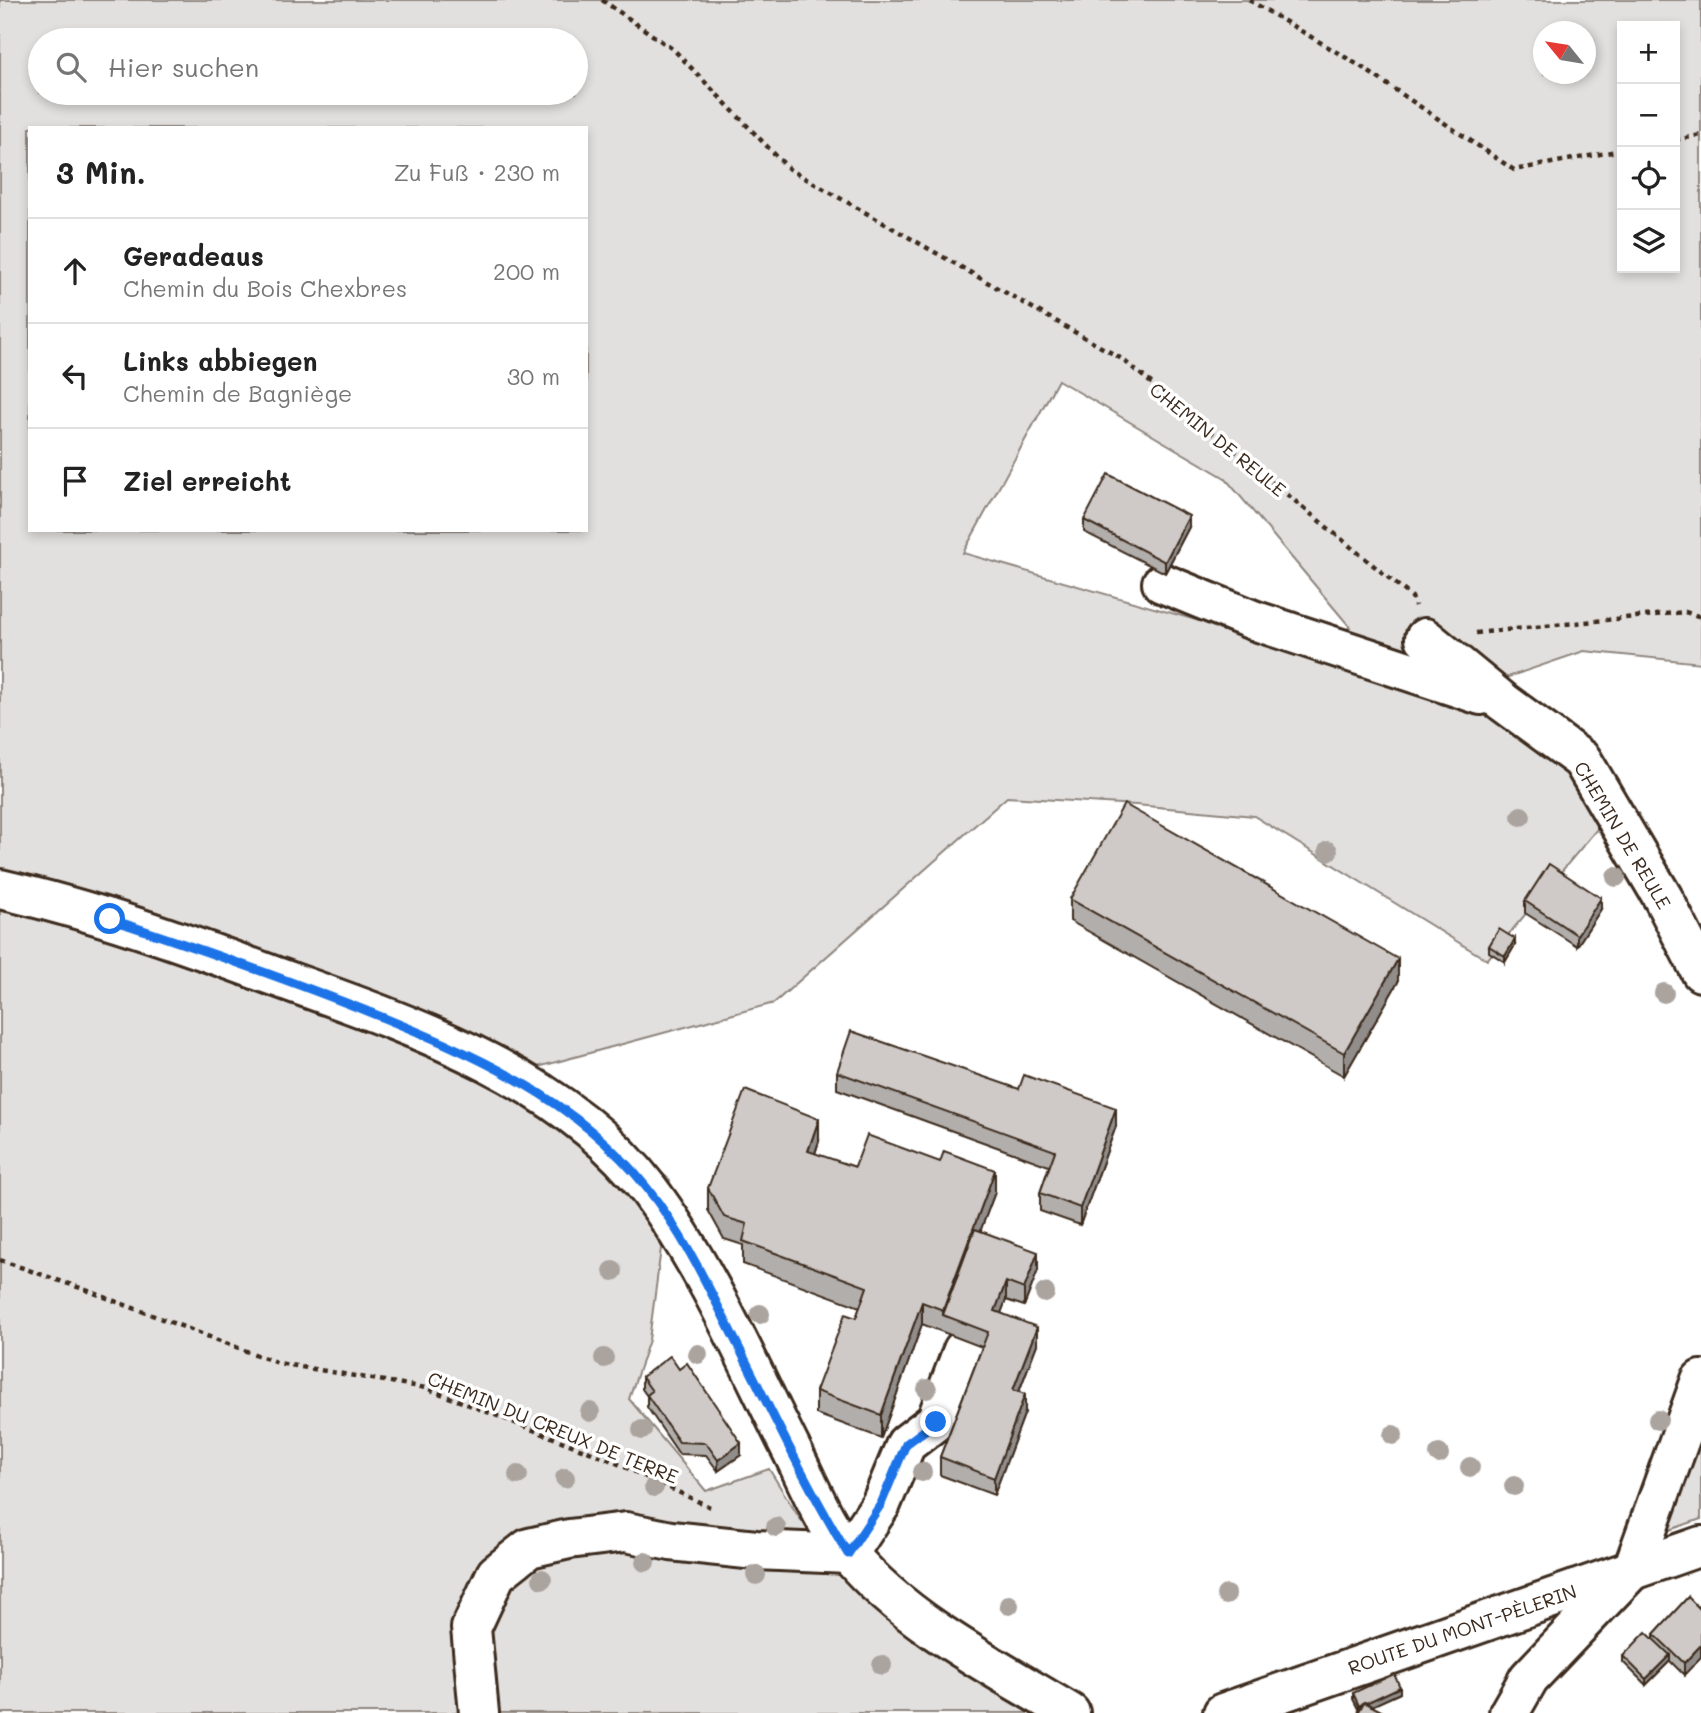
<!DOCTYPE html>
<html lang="de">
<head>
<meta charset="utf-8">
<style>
  :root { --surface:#fff; --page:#f2f2f2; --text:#222; --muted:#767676; --line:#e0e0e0 }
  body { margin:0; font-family:Mali,sans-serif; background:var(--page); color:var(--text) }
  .controls { position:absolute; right:21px; top:21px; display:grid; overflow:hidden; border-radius:0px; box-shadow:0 4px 10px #0003 }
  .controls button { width:63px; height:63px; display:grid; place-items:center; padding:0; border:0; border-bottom:2px solid var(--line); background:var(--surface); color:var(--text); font:35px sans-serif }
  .compass { position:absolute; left:1533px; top:21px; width:63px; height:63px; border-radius:50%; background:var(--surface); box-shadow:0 4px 10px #0003; rotate:300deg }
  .stop { position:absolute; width:21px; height:21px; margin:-16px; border:5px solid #1a73e8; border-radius:50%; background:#fff }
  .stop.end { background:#1a73e8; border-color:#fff; box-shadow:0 2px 7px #0008 }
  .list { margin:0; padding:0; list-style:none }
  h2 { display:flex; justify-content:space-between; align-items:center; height:91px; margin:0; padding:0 28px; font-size:30px }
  h2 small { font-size:23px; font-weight:400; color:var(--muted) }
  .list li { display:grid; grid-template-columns:46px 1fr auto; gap:21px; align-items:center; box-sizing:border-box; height:105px; padding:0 28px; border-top:2px solid var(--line) }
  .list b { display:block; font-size:26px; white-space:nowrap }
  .list p { margin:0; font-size:23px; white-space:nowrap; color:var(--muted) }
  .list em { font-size:23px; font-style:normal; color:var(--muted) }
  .icon { flex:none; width:38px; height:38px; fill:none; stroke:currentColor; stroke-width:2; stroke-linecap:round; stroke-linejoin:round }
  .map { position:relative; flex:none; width:1701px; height:1713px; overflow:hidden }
  .search { position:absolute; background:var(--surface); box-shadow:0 4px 10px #0003; left:28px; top:28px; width:560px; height:77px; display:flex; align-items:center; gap:18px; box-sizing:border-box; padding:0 24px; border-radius:38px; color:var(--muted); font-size:26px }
  .panel { position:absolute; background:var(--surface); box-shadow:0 4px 10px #0003; left:28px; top:126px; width:560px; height:406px; border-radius:0px }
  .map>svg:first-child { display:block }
</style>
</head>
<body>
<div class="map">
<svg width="1701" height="1713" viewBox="0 0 1701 1713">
  <rect width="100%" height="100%" fill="#fff"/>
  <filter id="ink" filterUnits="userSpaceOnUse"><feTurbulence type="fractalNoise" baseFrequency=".0143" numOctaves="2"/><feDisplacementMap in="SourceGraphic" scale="14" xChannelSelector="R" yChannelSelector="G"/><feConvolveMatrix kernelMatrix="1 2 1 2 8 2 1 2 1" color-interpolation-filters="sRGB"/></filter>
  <g filter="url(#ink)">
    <g fill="#e2e0de" stroke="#8e857e" stroke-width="2" fill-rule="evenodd">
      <path d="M 0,0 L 1701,0 L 1701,663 L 1584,651 L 1502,679 L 1603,822 L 1487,960 L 1254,816 L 1136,805 L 1007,797 L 774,1003 L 538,1067 L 547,1083 L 670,1180 L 649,1340 L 629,1399 L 706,1491 L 769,1469 L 800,1519 L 914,1634 L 1043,1713 L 0,1713 ZM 1622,26 L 1675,26 L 1675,268 L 1622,268 ZM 1544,32 L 1586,32 L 1586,74 L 1544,74 ZM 40,40 L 576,40 L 576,93 L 40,93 ZM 30,128 L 586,128 L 586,530 L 30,530 ZM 1058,380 L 1225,478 L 1350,627 L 1307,652 L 963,553 Z"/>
      <polygon points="1701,1409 1701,1519 1661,1533"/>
    </g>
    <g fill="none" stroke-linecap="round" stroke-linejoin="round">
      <g stroke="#3b2a1e" stroke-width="44">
        <g id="minor">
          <polyline points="1162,583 1253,620 1481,695"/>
          <polyline points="1425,638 1503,702 1582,760 1663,898 1701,972"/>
          <path d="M 0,889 C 92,910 182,942 271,975 C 402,1022 562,1074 649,1190 C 706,1266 749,1366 792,1451 C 809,1485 826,1528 851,1557 C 907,1623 996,1668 1070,1713"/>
          <polyline points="479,1713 471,1628 496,1574 529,1548 569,1539 626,1532 671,1541 756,1550 848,1554 881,1504 906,1444 936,1421 963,1350"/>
          <polyline points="1223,1713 1701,1546"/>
          <polyline points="1509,1713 1529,1678 1633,1569 1701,1380"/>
        </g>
      </g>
      <g stroke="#3b2a1e" stroke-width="4.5" stroke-dasharray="5 5" stroke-linecap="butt">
        <polyline points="602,0 674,50 789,169 1122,359 1412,597 1415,606"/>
        <polyline points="1249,0 1360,66 1514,170 1622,150"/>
        <polyline points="1675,140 1701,135"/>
        <polyline points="1476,633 1685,612 1701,617"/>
        <polyline points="0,1260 86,1290 278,1363 426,1388 610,1460 710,1507"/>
      </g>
      <use href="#minor" stroke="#fff" stroke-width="38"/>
    </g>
    <g fill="#aaa39e">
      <circle cx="1521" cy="816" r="10"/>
      <circle cx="1328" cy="851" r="10"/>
      <circle cx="1616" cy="877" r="10"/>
      <circle cx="1664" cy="993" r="10"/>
      <circle cx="613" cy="1271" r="10"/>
      <circle cx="1045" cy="1293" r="10"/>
      <circle cx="760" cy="1314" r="10"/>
      <circle cx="698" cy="1354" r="10"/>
      <circle cx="604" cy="1358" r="10"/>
      <circle cx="927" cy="1389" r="10"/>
      <circle cx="590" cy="1412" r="10"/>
      <circle cx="1658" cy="1420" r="10"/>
      <circle cx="642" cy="1430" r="10"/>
      <circle cx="1393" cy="1435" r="10"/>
      <circle cx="1439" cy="1454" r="10"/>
      <circle cx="1470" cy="1467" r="10"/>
      <circle cx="922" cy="1472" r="10"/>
      <circle cx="518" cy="1475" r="10"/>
      <circle cx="565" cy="1478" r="10"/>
      <circle cx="1514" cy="1486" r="10"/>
      <circle cx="654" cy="1487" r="10"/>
      <circle cx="776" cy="1527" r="10"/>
      <circle cx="645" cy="1562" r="10"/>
      <circle cx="756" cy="1575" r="10"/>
      <circle cx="542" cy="1579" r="10"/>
      <circle cx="1226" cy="1595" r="10"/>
      <circle cx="1009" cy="1605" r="10"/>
      <circle cx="882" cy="1665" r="10"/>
    </g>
    <g fill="#b2aeab" stroke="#3b2a1e" stroke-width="2">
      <polygon points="1084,520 1189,527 1165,573 1084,532"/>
      <polygon points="1070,899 1398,982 1344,1076 1070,921"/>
      <polygon points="1525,901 1601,909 1577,946 1525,913"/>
      <polygon points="1515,945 1505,962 1489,952 1489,946"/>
      <polygon points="837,1072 1019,1089 1116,1126 1080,1225 1040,1211 1040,1193 1049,1166 837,1089"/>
      <polygon points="819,1141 815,1154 855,1167 995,1192 980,1231 1038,1270 1024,1306 1006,1300 1001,1313 1037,1344 1019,1392 1025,1412 994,1495 940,1475 940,1457 982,1347 922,1324 881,1438 816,1414 816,1391 856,1318 860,1307 743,1264 743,1245 724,1239 708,1210 708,1188"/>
      <polygon points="642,1377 741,1455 718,1471 706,1455 679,1454 647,1407 647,1396 642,1389"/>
      <polygon points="1688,1597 1684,1675 1670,1661 1646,1685 1623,1662 1623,1656 1654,1639 1654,1634"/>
      <polygon points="1353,1693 1400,1693 1359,1711 1353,1699"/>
    </g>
    <g fill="#918d8b" stroke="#3b2a1e" stroke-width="2">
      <polygon points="1189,516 1189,527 1165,573 1165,562"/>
      <polygon points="1601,898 1601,909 1577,946 1577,935"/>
      <polygon points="1515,939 1515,945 1505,962 1505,956"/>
      <polygon points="1398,959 1398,982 1344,1076 1344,1053"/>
      <polygon points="1116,1108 1116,1126 1080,1225 1080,1208"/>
      <polygon points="819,1119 819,1141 808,1174 808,1151"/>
      <polygon points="995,1170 995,1192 948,1317 943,1315 943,1310"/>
      <polygon points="1038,1252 1038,1270 1024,1306 1024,1289"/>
      <polygon points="1006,1282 1006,1300 995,1329 995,1311"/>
      <polygon points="922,1302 922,1324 881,1438 881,1415"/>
      <polygon points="1037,1327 1037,1344 1013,1407 1013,1390"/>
      <polygon points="1025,1394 1025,1412 994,1495 994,1478"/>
      <polygon points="741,1443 741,1455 718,1471 718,1460"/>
      <polygon points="1701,1645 1701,1657 1684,1675 1684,1663"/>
      <polygon points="1670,1655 1670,1661 1646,1685 1646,1679"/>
      <polygon points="1400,1687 1400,1693 1359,1712 1359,1706"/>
    </g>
    <g fill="#cfcac7" stroke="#3b2a1e" stroke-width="2">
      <polygon points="1108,474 1189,516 1165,562 1084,520"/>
      <polygon points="1124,804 1398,959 1344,1053 1070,899"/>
      <polygon points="1549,864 1601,898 1577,935 1525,901"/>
      <polygon points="1499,929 1515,939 1505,956 1489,946"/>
      <polygon points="851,1031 1019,1089 1024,1075 1116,1108 1080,1208 1040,1193 1055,1151 837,1072"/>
      <polygon points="745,1090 819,1119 808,1151 855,1167 867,1135 940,1162 944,1151 995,1170 943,1310 922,1302 881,1415 816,1391 845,1314 856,1318 867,1287 743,1241 747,1224 724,1217 708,1188"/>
      <polygon points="975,1229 1038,1252 1024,1289 1006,1282 995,1311 1037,1327 1013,1390 1025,1394 994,1478 940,1457 988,1332 943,1315"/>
      <polygon points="670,1356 679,1369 687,1363 741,1443 718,1460 706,1443 679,1442 647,1395 652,1391 642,1377"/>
      <polygon points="1688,1597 1701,1610 1701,1645 1684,1663 1654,1634"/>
      <polygon points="1646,1632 1670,1655 1646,1679 1623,1656"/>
      <polygon points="1394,1674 1400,1687 1366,1703 1364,1702 1362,1704 1359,1706 1353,1693"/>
      <polygon points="1364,1702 1385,1713 1358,1713"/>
    </g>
  </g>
  <g fill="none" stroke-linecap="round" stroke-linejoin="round" filter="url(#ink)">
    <path stroke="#1a73e8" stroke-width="9" d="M 110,919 C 197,948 284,978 369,1012 C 472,1053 576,1098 647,1188 C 682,1232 707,1284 732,1334 C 770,1408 805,1483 848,1554 L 881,1504 L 906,1444 L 936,1422"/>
  </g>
  <g text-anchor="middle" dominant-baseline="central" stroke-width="7" stroke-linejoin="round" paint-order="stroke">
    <g font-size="19" fill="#3b2a1e" stroke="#fff">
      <text transform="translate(1218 439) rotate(39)">CHEMIN DE REULE</text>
      <text transform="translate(1623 835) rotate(59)">CHEMIN DE REULE</text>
      <text transform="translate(553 1427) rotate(22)">CHEMIN DU CREUX DE TERRE</text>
      <text transform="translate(1462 1629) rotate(-19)">ROUTE DU MONT-PÈLERIN</text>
    </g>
  </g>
</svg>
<div class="controls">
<button>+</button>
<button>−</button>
<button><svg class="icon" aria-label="locate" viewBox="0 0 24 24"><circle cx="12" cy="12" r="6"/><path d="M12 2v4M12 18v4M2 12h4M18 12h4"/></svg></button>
<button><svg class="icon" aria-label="layers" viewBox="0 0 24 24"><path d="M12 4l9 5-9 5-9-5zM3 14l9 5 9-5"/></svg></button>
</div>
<svg class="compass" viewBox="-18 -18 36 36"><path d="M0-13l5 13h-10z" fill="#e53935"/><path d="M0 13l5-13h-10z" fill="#767676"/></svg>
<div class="stop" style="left:110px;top:919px"></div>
<div class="stop end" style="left:936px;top:1422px"></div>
<div class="search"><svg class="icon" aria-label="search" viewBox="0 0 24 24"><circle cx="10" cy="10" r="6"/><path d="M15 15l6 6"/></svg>Hier suchen</div>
<section class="panel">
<h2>3 Min.<small>Zu Fuß · 230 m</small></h2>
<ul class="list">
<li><svg class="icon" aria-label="ahead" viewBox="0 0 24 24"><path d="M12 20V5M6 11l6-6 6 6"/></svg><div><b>Geradeaus</b><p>Chemin du Bois Chexbres</p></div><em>200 m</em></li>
<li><svg class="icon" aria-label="left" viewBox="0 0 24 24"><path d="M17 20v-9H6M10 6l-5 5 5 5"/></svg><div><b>Links abbiegen</b><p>Chemin de Bagniège</p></div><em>30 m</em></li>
<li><svg class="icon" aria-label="arrive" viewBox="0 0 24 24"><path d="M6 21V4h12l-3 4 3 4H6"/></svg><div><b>Ziel erreicht</b></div></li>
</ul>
</section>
</div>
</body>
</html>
